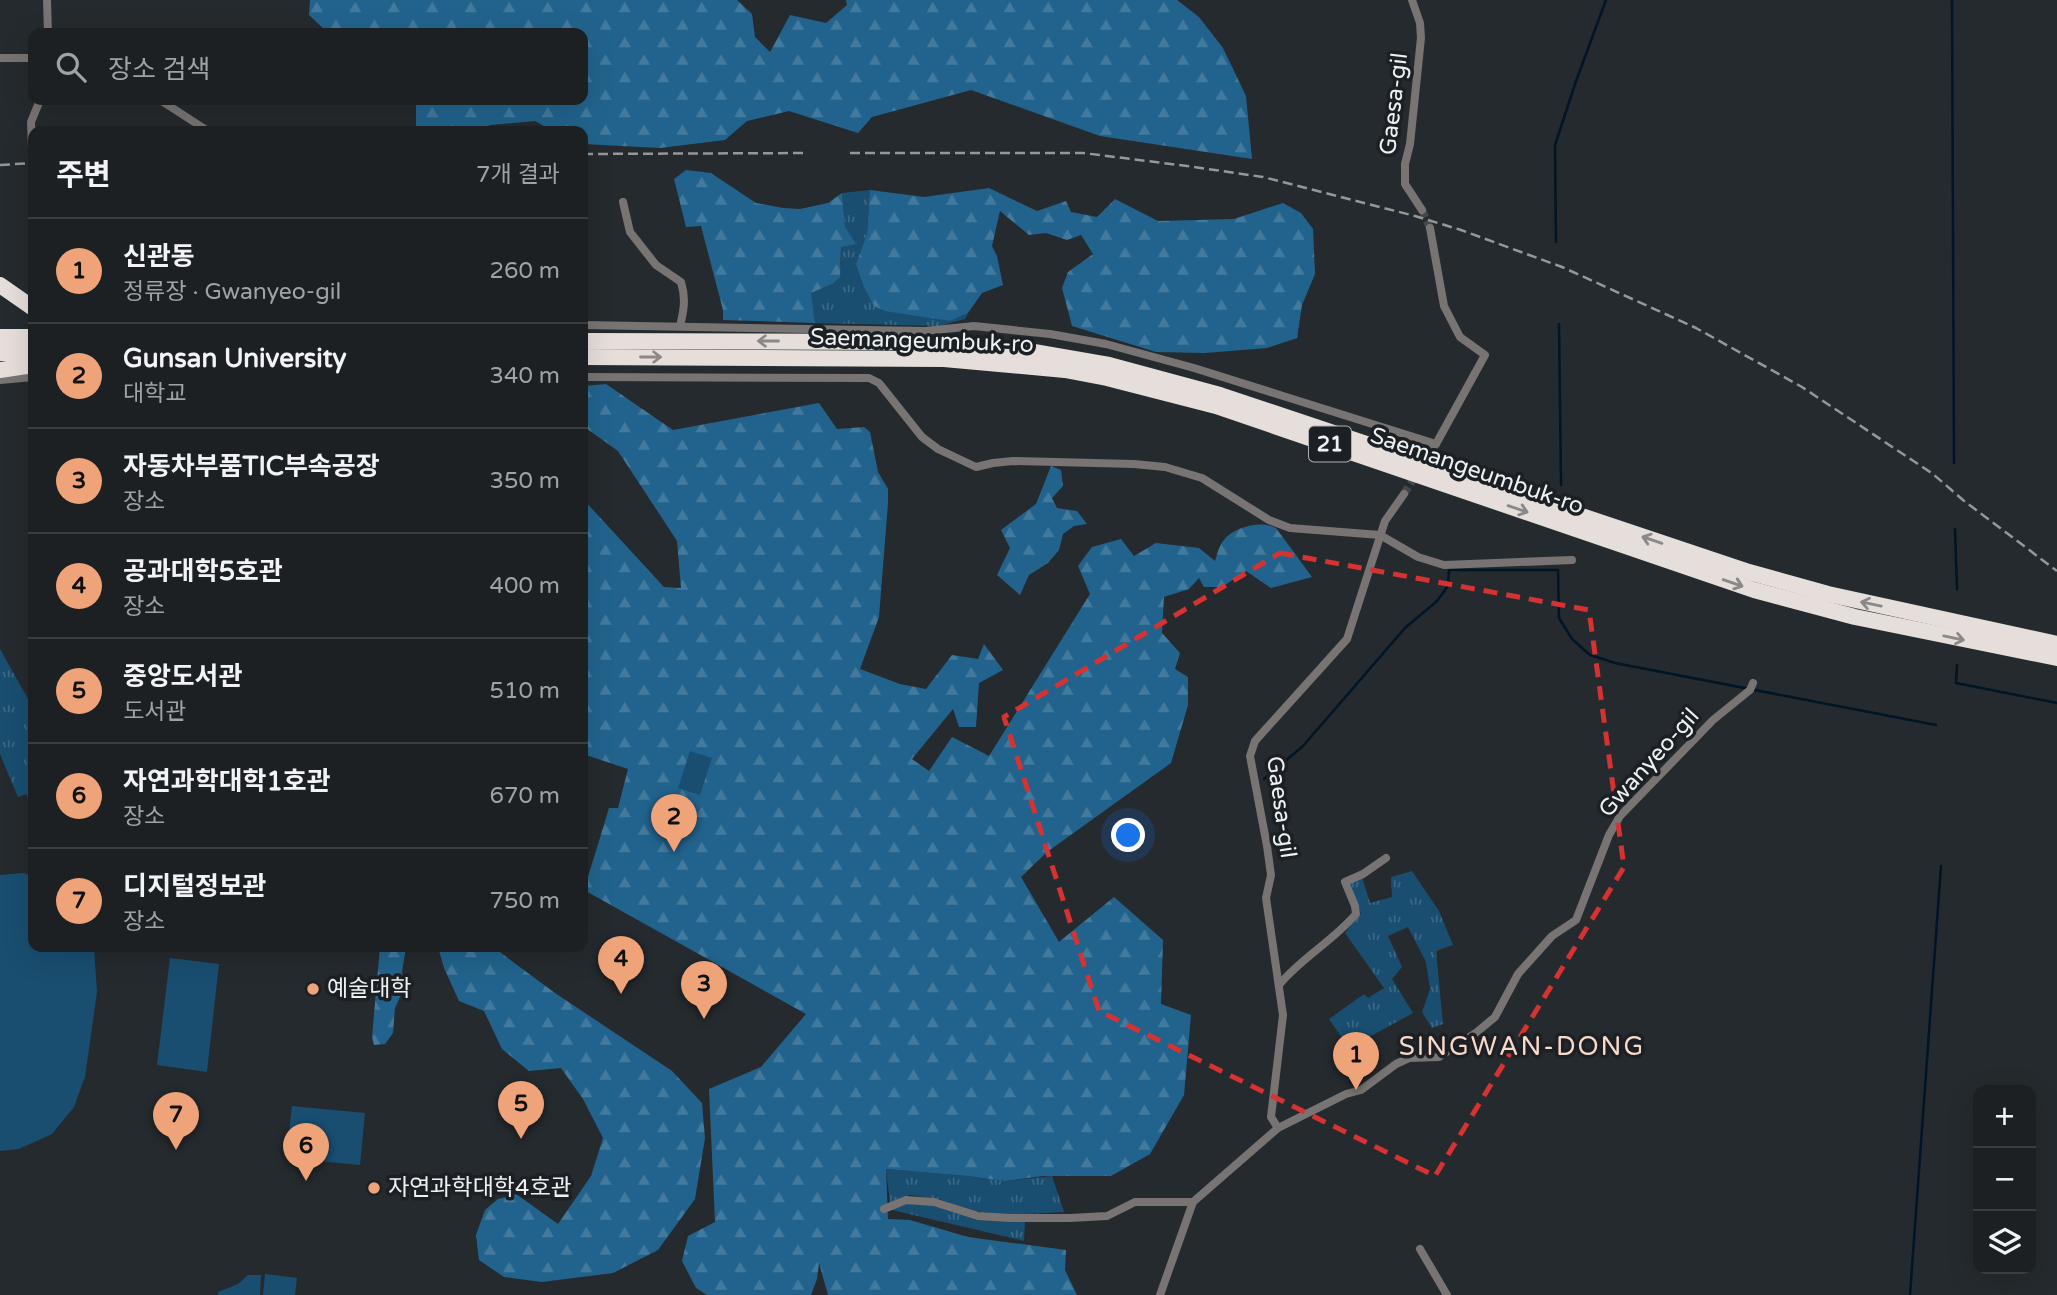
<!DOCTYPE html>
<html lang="ko">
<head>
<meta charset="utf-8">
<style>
  :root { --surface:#1c2022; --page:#292d2f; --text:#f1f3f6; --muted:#a0a3a5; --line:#3a3e40; --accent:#efa378 }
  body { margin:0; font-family:"Varela Round","Noto Sans KR",sans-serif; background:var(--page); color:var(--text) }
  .controls { position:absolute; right:21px; bottom:21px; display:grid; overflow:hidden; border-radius:14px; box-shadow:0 7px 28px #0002 }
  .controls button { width:63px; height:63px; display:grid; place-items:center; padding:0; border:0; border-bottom:2px solid var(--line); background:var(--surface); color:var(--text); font:35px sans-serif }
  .you { position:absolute; left:1129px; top:836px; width:24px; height:24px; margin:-18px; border:5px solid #fff; border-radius:50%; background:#1a73e8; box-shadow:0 0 0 10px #1a73e833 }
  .badge { display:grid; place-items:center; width:46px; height:46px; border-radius:50%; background:var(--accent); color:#111; font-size:23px; font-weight:700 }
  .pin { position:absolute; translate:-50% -58px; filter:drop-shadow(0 2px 4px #0008) }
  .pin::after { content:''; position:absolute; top:37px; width:24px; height:21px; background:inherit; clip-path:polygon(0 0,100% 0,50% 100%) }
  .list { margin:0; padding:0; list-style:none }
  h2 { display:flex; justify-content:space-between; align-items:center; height:91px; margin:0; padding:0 28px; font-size:30px }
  h2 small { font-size:23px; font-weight:400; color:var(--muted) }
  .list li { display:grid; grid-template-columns:46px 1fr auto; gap:21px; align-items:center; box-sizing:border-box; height:105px; padding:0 28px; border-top:2px solid var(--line) }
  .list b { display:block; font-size:26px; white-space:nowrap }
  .list p { margin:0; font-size:23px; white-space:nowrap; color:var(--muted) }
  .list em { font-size:23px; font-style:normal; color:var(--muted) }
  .icon { flex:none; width:38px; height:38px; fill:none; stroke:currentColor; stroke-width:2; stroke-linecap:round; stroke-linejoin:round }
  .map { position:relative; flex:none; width:2057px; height:1295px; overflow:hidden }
  .search { position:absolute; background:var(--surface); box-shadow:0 7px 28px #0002; left:28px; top:28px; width:560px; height:77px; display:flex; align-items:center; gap:18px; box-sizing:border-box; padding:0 24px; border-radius:14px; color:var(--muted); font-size:26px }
  .panel { position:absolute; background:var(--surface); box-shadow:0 7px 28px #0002; left:28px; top:126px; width:560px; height:826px; border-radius:14px }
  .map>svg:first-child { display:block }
</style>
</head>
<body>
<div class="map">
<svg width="2057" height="1295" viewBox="0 0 2057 1295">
  <defs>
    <pattern id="grass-tufts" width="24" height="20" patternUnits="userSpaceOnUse" patternTransform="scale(1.75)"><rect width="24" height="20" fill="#194e70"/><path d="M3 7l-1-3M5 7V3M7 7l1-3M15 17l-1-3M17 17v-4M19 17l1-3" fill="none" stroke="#3b6885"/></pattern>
    <pattern id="forest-firs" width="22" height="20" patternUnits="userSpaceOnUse" patternTransform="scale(1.75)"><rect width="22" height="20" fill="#22638d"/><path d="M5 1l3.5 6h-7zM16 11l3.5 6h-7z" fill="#427a9e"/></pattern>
  </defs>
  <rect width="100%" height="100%" fill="#252a2e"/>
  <g fill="url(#grass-tufts)">
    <polygon points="870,190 867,234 856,264 927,317 950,321 968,313 965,319 939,326 815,323 811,293 832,284 841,264 841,247 845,227 842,193"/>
    <polygon points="0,649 33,708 33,799 30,801 26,794 18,797 0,754"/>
    <polygon points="1412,871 1439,911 1453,945 1436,951 1443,1024 1432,1028 1422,1012 1430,989 1426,962 1408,927 1388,936 1402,967 1392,979 1413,1013 1349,1048 1329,1019 1364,994 1368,998 1384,988 1345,933 1361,913 1349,883 1362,877 1370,903 1392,897 1391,877"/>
    <polygon points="886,1169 968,1176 1005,1181 1052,1176 1064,1212 1007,1215 973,1211 939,1199 910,1195 890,1202"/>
    <polygon points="910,1203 933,1205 1025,1221 1024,1241 892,1210 893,1208"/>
  </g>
  <g fill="url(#forest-firs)">
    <polygon points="310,0 737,0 752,14 755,37 770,52 790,15 826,23 847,5 846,0 1177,0 1199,17 1223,48 1246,96 1252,159 1100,136 971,90 872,117 858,133 789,111 747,121 725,140 660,148 583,144 583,131 553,131 535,121 490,125 476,131 416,131 416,100 583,100 583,33 328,33 309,15"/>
    <polygon points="686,170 711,173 756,203 783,208 800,209 828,203 842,193 845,227 856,244 841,247 840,277 832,284 811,293 815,323 723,320 723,310 701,226 686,227 674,179"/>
    <polygon points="989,188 1037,211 1066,201 1071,212 1097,217 1115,199 1158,221 1234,219 1283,203 1301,213 1313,229 1315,274 1302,305 1297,338 1267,348 1205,353 1156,352 1072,326 1062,288 1068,272 1093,254 1081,235 1067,240 1046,233 1029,235 1000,211 992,246 997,256 1003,285 982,293 968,313 950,321 885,311 874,306 864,287 856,264 867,234 870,190 924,197"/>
    <path d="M 606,384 L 673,430 L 819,403 L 837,429 L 864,427 L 870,432 L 878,472 L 888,489 L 888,503 L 879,617 L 860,669 L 900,684 L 926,689 L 952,655 L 978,659 L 984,644 L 1003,670 L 979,683 L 976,727 L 959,727 L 953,709 L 912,759 L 929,771 L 952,737 L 989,756 L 1090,594 L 1078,566 L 1092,547 L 1121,539 L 1134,556 L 1156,543 L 1199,548 L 1215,561 C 1217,555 1219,545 1224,540 C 1234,527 1262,520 1276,528 L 1312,577 L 1271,588 L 1246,571 L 1222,587 L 1204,587 L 1199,578 L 1189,589 L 1164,597 L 1162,633 L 1180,653 L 1175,669 L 1188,677 L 1188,705 L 1171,763 L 1047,852 L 1021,877 L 1059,942 L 1114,897 L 1163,940 L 1161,1004 L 1191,1015 L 1184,1095 L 1150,1154 L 1111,1176 L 1043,1176 L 1005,1181 L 968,1176 L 886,1169 L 888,1219 L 910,1220 L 968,1237 L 1066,1250 L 1065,1270 L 1077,1295 L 828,1295 L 819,1263 L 817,1279 L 811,1295 L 707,1295 L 696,1288 L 682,1261 L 688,1236 L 715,1222 L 709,1089 L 761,1067 L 806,1014 L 584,890 L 609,808 L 618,808 L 628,769 L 583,754 L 583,499 L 664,587 L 681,588 L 677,541 L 618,451 L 583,426 L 583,386 Z"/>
    <polygon points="1051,466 1061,470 1063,486 1052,498 1057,508 1077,511 1087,524 1074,526 1063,534 1059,550 1048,563 1029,575 1020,595 997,575 1010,548 1001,530 1036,504"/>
    <polygon points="380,947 406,947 402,972 405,986 395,1008 393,1033 385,1044 374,1045 372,1037"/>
    <polygon points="438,947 493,947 555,993 672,1071 702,1103 705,1138 695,1199 658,1250 613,1273 542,1282 504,1277 479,1260 476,1235 485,1210 498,1199 516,1194 558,1224 591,1176 603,1138 583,1099 561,1068 529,1071 502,1049 484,1011 459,1001 444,968"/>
  </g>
  <g fill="#194e70">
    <polygon points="690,751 712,758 700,795 678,788"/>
    <polygon points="24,873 33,877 33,947 94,947 97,992 85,1077 74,1107 52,1134 19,1149 0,1151 0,875"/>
    <polygon points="170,958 219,964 207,1072 157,1065"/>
    <polygon points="292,1106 365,1113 360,1165 286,1158"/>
    <polygon points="265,1274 297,1278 295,1295 263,1295"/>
    <polygon points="248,1275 261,1275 260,1295 218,1295 218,1292 238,1284"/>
  </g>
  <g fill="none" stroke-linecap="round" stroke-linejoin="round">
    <g stroke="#001525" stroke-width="2.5">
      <polyline points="1952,0 1954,463"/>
      <polyline points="1556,242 1555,145 1575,84 1606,0"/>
      <polyline points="1559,324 1561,485"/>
      <polyline points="1955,529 1957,589"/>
      <polyline points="1957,665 1956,683 2057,703"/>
      <polyline points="1264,779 1303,746 1405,628 1437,601 1448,586 1449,570 1558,570 1559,618 1572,639 1590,655 1615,663 1936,725"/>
      <polyline points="1910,1295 1941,866"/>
    </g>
    <g stroke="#43484c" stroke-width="8" stroke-dasharray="8 4" stroke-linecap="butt">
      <polyline points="1422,210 1430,228"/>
      <polyline points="1404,494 1417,473"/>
    </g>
    <g stroke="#777473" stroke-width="8">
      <polyline points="47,0 48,33"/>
      <polyline points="1412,0 1420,23 1421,38 1410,144 1405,164 1405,184 1422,210"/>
      <polyline points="0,58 33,58"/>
      <polyline points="160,100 208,131"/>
      <polyline points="32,148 31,122 40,100"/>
      <path d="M 623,202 L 630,232 L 656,265 L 681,282 C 686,298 684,310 680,326"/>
      <polyline points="583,325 925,331 974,326 1050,334 1106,344 1194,368 1436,444"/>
      <polyline points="583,377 869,378 879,383 922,437 938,449 976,467 993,463 1013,461 1134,464 1165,467 1202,478 1269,520 1290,528 1380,535 1418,557 1444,565 1572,560"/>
      <polyline points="0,380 33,377"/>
      <polyline points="1427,455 1436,444 1485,355 1460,337 1444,306 1430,228"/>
      <path d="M 1279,985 C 1301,958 1333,941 1356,914 L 1355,906 L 1345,882 L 1363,874 L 1386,858"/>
      <polyline points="1278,1128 1271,1117 1283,1015 1266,898 1271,875 1267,846 1250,756 1255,741 1347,639 1385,521 1404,494"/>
      <polyline points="884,1209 906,1200 934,1202 978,1216 1010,1218 1070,1218 1107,1216 1135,1202 1193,1202"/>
      <polyline points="1420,1249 1447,1295"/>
      <polyline points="1160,1295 1193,1202 1278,1128 1346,1094 1361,1090 1396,1064 1409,1058 1439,1057 1477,1032 1495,1017 1518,974 1552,936 1576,920 1609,835 1620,816 1713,720 1750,690 1753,683"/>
    </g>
    <g stroke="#e5deda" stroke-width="16">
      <polyline points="0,285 33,308"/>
      <polyline points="0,337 33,337"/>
      <polyline points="583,341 897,342 1028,351 1109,365 1220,395 1749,572 1828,594 2057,644"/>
      <polyline points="0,353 33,353"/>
      <polyline points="583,357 944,359 1065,370 1107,378 1216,406 1754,590 1855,617 2057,658"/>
      <polyline points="0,370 33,365"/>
    </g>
    <g stroke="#94989b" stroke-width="2.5" stroke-dasharray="10 5" stroke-linecap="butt">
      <polyline points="850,153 1083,153 1187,166 1263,177 1415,216 1461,230 1562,267 1696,328 1802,387 1933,474 1963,500 2057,571"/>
      <polyline points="583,154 807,153"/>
      <polyline points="0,165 33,163"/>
    </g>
  </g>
  <defs><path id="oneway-shaft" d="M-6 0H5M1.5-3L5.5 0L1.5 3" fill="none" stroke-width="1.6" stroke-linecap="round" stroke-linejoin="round" transform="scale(1.75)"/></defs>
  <g stroke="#8b8888">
    <use href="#oneway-shaft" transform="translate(768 341) rotate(-180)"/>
    <use href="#oneway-shaft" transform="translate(651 357)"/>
    <use href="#oneway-shaft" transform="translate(1518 509) rotate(19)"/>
    <use href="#oneway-shaft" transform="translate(1652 540) rotate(-161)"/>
    <use href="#oneway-shaft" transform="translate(1733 583) rotate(19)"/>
    <use href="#oneway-shaft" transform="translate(1871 604) rotate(-168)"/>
    <use href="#oneway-shaft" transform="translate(1954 638) rotate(12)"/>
  </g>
  <path fill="none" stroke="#d73232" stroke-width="5" stroke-dasharray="14 9" stroke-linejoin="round" d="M 1280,553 L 1589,610 L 1624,867 L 1435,1176 L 1099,1011 L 1004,717 Z"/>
  <g fill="#efa378" stroke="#1c2024" stroke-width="2.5">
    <circle cx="313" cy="989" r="7"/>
    <circle cx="374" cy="1188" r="7"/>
  </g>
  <g text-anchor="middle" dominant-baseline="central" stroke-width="7" stroke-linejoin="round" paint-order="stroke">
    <rect fill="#1c2024" stroke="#afb2b6" stroke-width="2" x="1309" y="426.5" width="42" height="35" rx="5"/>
    <g font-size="21" font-weight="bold" fill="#eef1f4">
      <text x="1330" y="444">21</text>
    </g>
    <g font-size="23" fill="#eef1f4" stroke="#1c2024">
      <text transform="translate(1394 104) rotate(-83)">Gaesa-gil</text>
      <text transform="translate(922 341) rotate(2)">Saemangeumbuk-ro</text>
      <text transform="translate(1477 471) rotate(19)">Saemangeumbuk-ro</text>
      <text transform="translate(1649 763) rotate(-48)">Gwanyeo-gil</text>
      <text transform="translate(1281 807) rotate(82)">Gaesa-gil</text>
    </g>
    <g font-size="23" fill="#eef1f4" stroke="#1c2024" text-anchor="start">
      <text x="327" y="989">예술대학</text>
      <text x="388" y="1188">자연과학대학4호관</text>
    </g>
    <g font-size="26" letter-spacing="2" fill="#f8daca" stroke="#1c2024">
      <text x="1522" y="1046">SINGWAN-DONG</text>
    </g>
  </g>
</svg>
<div class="controls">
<button>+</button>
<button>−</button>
<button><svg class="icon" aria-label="layers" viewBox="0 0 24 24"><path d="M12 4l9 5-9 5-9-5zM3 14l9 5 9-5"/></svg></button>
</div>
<div class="you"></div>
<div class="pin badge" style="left:1356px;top:1090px">1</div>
<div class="pin badge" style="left:674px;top:852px">2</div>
<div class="pin badge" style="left:704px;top:1019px">3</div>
<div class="pin badge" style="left:621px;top:994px">4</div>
<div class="pin badge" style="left:521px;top:1139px">5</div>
<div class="pin badge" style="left:306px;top:1181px">6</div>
<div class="pin badge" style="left:176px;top:1150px">7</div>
<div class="search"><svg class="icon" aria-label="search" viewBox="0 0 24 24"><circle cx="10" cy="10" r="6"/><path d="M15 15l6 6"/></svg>장소 검색</div>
<section class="panel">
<h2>주변<small>7개 결과</small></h2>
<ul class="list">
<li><span class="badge">1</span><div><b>신관동</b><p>정류장 · Gwanyeo-gil</p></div><em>260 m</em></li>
<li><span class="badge">2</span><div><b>Gunsan University</b><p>대학교</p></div><em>340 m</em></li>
<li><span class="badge">3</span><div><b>자동차부품TIC부속공장</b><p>장소</p></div><em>350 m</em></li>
<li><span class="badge">4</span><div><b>공과대학5호관</b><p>장소</p></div><em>400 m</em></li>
<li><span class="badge">5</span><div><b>중앙도서관</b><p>도서관</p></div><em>510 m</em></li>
<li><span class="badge">6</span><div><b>자연과학대학1호관</b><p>장소</p></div><em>670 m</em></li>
<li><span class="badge">7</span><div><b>디지털정보관</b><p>장소</p></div><em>750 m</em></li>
</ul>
</section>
</div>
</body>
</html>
